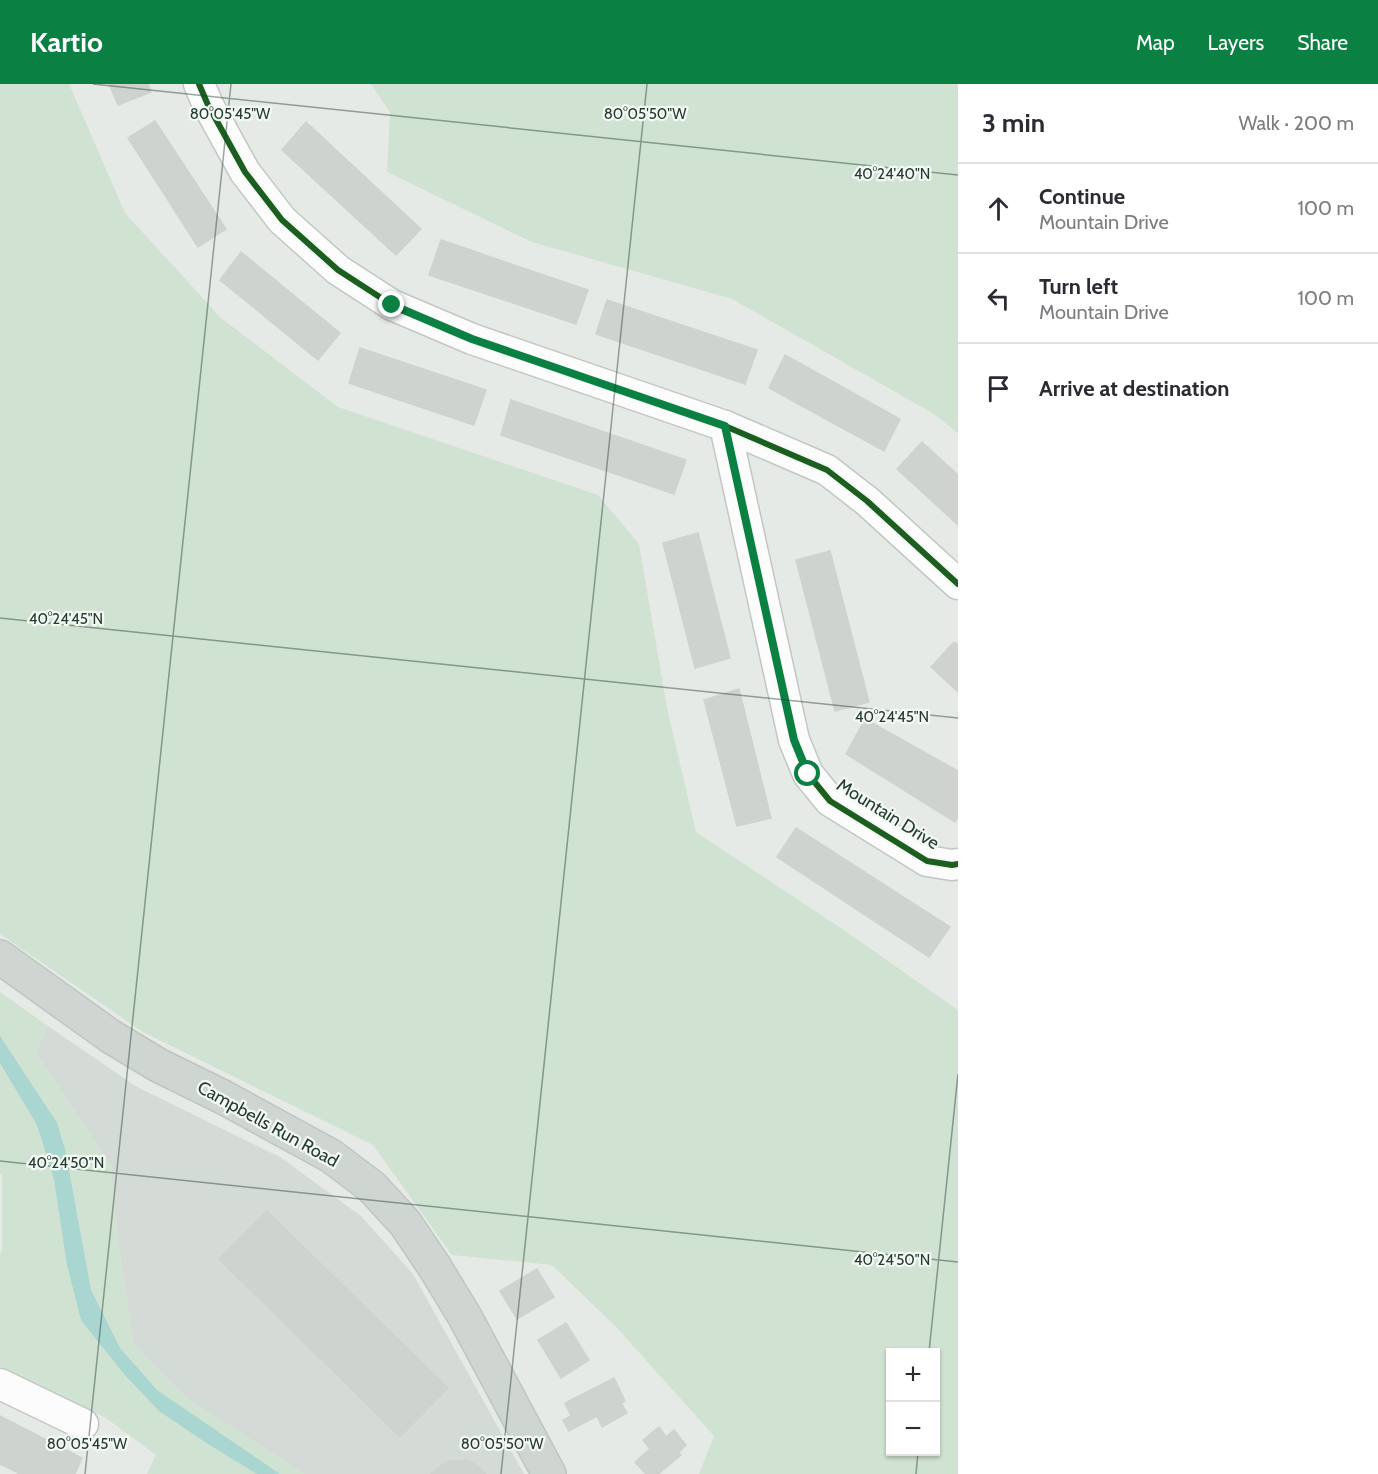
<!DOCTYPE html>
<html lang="en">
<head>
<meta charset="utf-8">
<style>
  :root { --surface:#fff; --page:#f2f2f3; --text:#2b2b33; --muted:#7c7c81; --line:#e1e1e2; --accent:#0b8043 }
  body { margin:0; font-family:Cabin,sans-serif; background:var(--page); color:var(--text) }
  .controls { position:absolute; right:18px; bottom:18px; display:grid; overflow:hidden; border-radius:0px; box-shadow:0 2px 4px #0004 }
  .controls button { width:54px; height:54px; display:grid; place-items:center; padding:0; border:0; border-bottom:2px solid var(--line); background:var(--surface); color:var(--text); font:30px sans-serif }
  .stop { position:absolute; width:18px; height:18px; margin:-14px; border:4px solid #0b8043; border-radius:50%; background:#fff }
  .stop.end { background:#0b8043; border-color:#fff; box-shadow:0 2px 6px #0008 }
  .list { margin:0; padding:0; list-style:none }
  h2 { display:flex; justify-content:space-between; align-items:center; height:78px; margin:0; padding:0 24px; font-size:26px }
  h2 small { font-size:20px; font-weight:400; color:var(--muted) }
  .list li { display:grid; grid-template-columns:39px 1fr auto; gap:18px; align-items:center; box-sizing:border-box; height:90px; padding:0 24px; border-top:2px solid var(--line) }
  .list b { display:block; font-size:22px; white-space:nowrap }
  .list p { margin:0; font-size:20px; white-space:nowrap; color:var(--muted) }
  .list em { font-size:20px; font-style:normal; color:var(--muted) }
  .icon { flex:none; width:33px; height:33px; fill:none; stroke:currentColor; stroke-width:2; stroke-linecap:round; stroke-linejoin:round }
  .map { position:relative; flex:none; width:958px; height:1390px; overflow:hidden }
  header { display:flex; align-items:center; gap:36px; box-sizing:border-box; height:84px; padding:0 30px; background:var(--accent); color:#fff }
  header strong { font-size:28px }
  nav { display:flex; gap:33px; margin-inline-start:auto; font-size:21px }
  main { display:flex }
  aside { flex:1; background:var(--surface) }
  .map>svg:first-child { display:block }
</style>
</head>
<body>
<header>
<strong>Kartio</strong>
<nav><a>Map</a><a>Layers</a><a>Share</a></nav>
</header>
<main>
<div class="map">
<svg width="958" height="1390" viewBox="0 0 958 1390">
  <rect width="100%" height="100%" fill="#e6eae7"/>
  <polygon fill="#d4dbd6" points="48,942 137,1003 280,1073 361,1132 413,1190 524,1390 304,1390 186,1314 133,1259 116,1144 111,1082 35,968"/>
  <g fill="#d0e2d1" fill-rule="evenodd">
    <path d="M 0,0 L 69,0 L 125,129 L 221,234 L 338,323 L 598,411 L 639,460 L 667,624 L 696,748 L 841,844 L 958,926 L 958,1390 L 699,1390 L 714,1352 L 618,1245 L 552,1181 L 452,1171 L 373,1061 L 143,948 L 0,850 ZM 890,1268 L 936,1268 L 936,1368 L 890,1368 Z"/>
    <polygon points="371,0 958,0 958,349 934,330 732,215 532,158 387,88 390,28"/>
    <polygon points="0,908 48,942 35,968 111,1082 116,1144 133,1259 186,1314 304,1390 147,1390 156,1371 106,1334 0,1282 0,1169 2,1167 2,1091 0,1089"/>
  </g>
  <polygon fill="#a9d6d1" points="0,952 57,1039 65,1065 91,1206 120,1264 157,1306 280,1390 257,1390 208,1360 159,1327 123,1289 81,1236 67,1181 54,1095 37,1041 0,979"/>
  <g fill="#cfd3d0" stroke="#ced3d0" stroke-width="1.5">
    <polygon points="109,0 148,0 151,8 118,21"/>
    <polygon points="155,37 226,145 198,163 128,54"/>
    <polygon points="306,38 421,145 396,171 282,66"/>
    <polygon points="441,156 588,206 576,240 429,191"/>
    <polygon points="241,168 340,249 318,276 220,196"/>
    <polygon points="607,216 757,266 745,300 596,250"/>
    <polygon points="360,264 486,306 474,341 349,299"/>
    <polygon points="785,271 900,335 884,367 769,304"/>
    <polygon points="511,316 686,376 674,410 501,351"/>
    <polygon points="922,358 958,391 958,441 897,385"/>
    <polygon points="698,449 730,574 695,584 663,459"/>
    <polygon points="830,467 869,618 835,627 796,476"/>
    <polygon points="954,558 958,561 958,608 931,583"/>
    <polygon points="739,605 771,734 737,742 704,616"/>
    <polygon points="865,635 958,687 958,733 955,738 846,670"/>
    <polygon points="796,744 950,843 929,873 777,773"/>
    <polygon points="267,1127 448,1304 400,1353 219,1175"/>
    <polygon points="537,1185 554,1213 517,1235 500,1207"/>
    <polygon points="566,1239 589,1276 561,1294 538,1256"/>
    <polygon points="614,1294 625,1317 621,1319 627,1329 602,1343 597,1332 569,1347 563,1336 571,1332 565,1319"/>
    <polygon points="0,1332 82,1374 75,1390 20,1390 0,1380"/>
    <polygon points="659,1343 666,1353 674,1346 686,1361 679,1368 681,1371 658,1390 646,1390 635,1378 650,1365 643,1356"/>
    <polygon points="452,1376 469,1377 476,1381 486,1390 431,1390 444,1379"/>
  </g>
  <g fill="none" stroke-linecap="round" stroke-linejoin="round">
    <g stroke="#c3c7c4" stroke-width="33">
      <g id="minor">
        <polyline points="199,0 208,21 245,88 282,136 338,186 392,221 472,255 725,342"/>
        <polyline points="958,500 867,417 827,386 725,342 794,656 808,690 830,717 927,777 952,781 958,780"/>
        <polyline points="0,1300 83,1340"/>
      </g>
    </g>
    <g stroke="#bec6c1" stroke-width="36">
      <polyline id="major" points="0,873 110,952 158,981 223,1013 331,1072 372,1103 405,1139 434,1182 465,1233 549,1390"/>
    </g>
    <use href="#minor" stroke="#fbfcfb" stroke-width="30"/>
    <use href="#major" stroke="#cfd6d2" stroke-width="33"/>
    <g stroke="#f4f9f5" stroke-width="10">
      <g id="cycleway">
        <polyline points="199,0 208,21 245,88 282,136 338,186 392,221 472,255 725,342"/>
        <polyline points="958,500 867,417 827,386 725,342 794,656 808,690 830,717 927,777 952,781 958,780"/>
      </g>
    </g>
    <use href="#cycleway" stroke="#1b5e20" stroke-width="6"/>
  </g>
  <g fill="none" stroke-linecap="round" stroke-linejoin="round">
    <polyline stroke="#0b8043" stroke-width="8" points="392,221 472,255 725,342 794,656 808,690"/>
  </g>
  <path fill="none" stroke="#243d30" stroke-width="1.5" stroke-opacity="0.45" d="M 93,0 L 958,91M 0,534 L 958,634M 0,1077 L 958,1178M 929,1268 L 958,990M 85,1390 L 231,0M 501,1390 L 647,0M 916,1390 L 918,1368"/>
  <g text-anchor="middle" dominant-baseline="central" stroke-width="4.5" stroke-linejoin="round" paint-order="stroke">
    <g font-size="18" fill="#243d30" stroke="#f4f9f5">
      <text transform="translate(888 730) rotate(32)">Mountain Drive</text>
      <text transform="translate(268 1040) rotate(29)">Campbells Run Road</text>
    </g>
  </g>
  <g font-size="15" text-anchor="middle" fill="#243d30" stroke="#f4f9f5" stroke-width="4.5" stroke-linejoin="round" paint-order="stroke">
    <text x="230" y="35">80°05'45"W</text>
    <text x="645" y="35">80°05'50"W</text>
    <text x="892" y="95">40°24'40"N</text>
    <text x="66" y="540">40°24'45"N</text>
    <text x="892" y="638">40°24'45"N</text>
    <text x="66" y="1084">40°24'50"N</text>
    <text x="892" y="1181">40°24'50"N</text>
    <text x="87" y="1365">80°05'45"W</text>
    <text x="502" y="1365">80°05'50"W</text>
  </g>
</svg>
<div class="controls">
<button>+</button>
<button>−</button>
</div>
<div class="stop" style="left:808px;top:690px"></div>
<div class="stop end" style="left:392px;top:221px"></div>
</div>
<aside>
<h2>3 min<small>Walk · 200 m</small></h2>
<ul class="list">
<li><svg class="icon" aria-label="ahead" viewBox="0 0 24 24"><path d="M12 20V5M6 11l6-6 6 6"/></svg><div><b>Continue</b><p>Mountain Drive</p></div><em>100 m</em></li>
<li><svg class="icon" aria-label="left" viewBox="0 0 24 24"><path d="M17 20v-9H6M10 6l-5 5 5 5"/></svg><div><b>Turn left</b><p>Mountain Drive</p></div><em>100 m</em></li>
<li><svg class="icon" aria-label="arrive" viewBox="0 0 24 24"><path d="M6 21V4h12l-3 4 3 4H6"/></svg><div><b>Arrive at destination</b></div></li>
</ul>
</aside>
</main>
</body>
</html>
